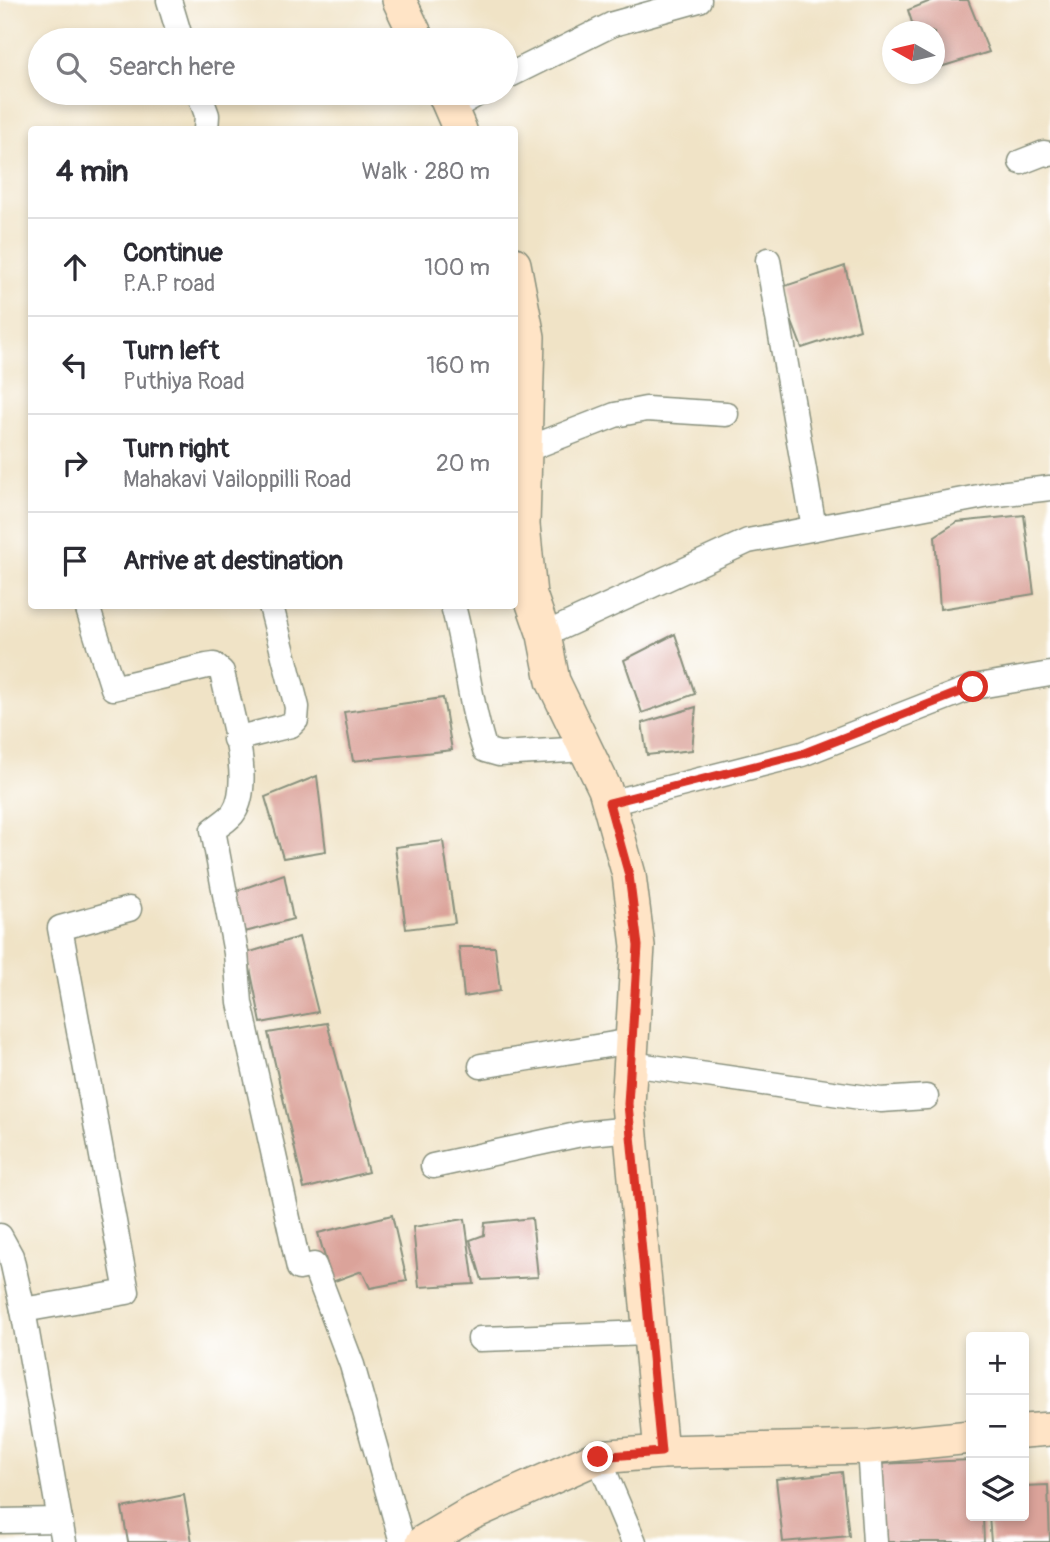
<!DOCTYPE html>
<html lang="en">
<head>
<meta charset="utf-8">
<style>
  :root { --surface:#fff; --page:#f2f2f3; --text:#2b2b33; --muted:#7c7c81; --line:#e1e1e2 }
  body { margin:0; font-family:Pangolin,sans-serif; background:var(--page); color:var(--text) }
  .controls { position:absolute; right:21px; bottom:21px; display:grid; overflow:hidden; border-radius:7px; box-shadow:0 4px 10px #0003 }
  .controls button { width:63px; height:63px; display:grid; place-items:center; padding:0; border:0; border-bottom:2px solid var(--line); background:var(--surface); color:var(--text); font:35px sans-serif }
  .compass { position:absolute; left:882px; top:21px; width:63px; height:63px; border-radius:50%; background:var(--surface); box-shadow:0 4px 10px #0003; rotate:278deg }
  .stop { position:absolute; width:21px; height:21px; margin:-16px; border:5px solid #d93025; border-radius:50%; background:#fff }
  .stop.end { background:#d93025; border-color:#fff; box-shadow:0 2px 7px #0008 }
  .list { margin:0; padding:0; list-style:none }
  h2 { display:flex; justify-content:space-between; align-items:center; height:91px; margin:0; padding:0 28px; font-size:30px }
  h2 small { font-size:23px; font-weight:400; color:var(--muted) }
  .list li { display:grid; grid-template-columns:46px 1fr auto; gap:21px; align-items:center; box-sizing:border-box; height:98px; padding:0 28px; border-top:2px solid var(--line) }
  .list b { display:block; font-size:26px; white-space:nowrap }
  .list p { margin:0; font-size:23px; white-space:nowrap; color:var(--muted) }
  .list em { font-size:23px; font-style:normal; color:var(--muted) }
  .icon { flex:none; width:38px; height:38px; fill:none; stroke:currentColor; stroke-width:2; stroke-linecap:round; stroke-linejoin:round }
  .map { position:relative; flex:none; width:1050px; height:1542px; overflow:hidden }
  .search { position:absolute; background:var(--surface); box-shadow:0 4px 10px #0003; left:28px; top:28px; width:490px; height:77px; display:flex; align-items:center; gap:18px; box-sizing:border-box; padding:0 24px; border-radius:38px; color:var(--muted); font-size:26px }
  .panel { position:absolute; background:var(--surface); box-shadow:0 4px 10px #0003; left:28px; top:126px; width:490px; height:483px; border-radius:7px }
  .map>svg:first-child { display:block }
</style>
</head>
<body>
<div class="map">
<svg width="1050" height="1542" viewBox="0 0 1050 1542">
  <rect width="100%" height="100%" fill="#fff"/>
  <filter id="ink" filterUnits="userSpaceOnUse"><feTurbulence type="fractalNoise" baseFrequency=".0143" numOctaves="2"/><feDisplacementMap in="SourceGraphic" scale="14" xChannelSelector="R" yChannelSelector="G"/><feConvolveMatrix kernelMatrix="1 2 1 2 8 2 1 2 1" color-interpolation-filters="sRGB"/></filter>
  <filter id="wash" filterUnits="userSpaceOnUse"><feTurbulence type="fractalNoise" baseFrequency=".00686" numOctaves="4" result="noise"/><feDisplacementMap in="SourceGraphic" scale="28" xChannelSelector="R" yChannelSelector="G"/><feGaussianBlur stdDeviation="1.57" result="paint"/><feColorMatrix in="noise" values="0 0 0 0 0 0 0 0 0 0 0 0 0 0 0 0 0 1.4 0 .05"/><feComposite in="paint" operator="in"/></filter>
  <g filter="url(#wash)">
    <rect width="100%" height="100%" fill="#f0e3c6"/>
    <g id="blocks">
      <g fill="#dba39a">
        <polygon points="933,0 968,0 989,52 934,69 934,32 915,32 908,10"/>
        <polygon points="845,266 860,329 802,348 779,288"/>
        <polygon points="1024,515 1034,594 940,609 935,536 957,522"/>
        <polygon points="675,634 695,694 642,713 624,660"/>
        <polygon points="443,698 452,750 353,761 344,712"/>
        <polygon points="696,707 692,750 647,755 642,723"/>
        <polygon points="317,776 326,851 283,858 265,797"/>
        <polygon points="443,841 455,923 406,929 395,847"/>
        <polygon points="284,874 293,919 245,932 231,893"/>
        <polygon points="299,937 318,1012 261,1023 247,953"/>
        <polygon points="459,947 495,947 500,991 464,997"/>
        <polygon points="327,1023 368,1172 304,1189 268,1033"/>
        <polygon points="392,1215 407,1281 370,1288 362,1271 332,1282 318,1233"/>
        <polygon points="532,1218 538,1277 482,1280 470,1240 484,1235 485,1223"/>
        <polygon points="465,1219 474,1284 419,1287 413,1227"/>
        <polygon points="971,1460 971,1516 983,1516 984,1542 881,1542 878,1464"/>
        <polygon points="842,1472 849,1536 783,1542 776,1479"/>
        <polygon points="1048,1485 1050,1542 991,1542 989,1516 1024,1516 1024,1486"/>
        <polygon points="184,1495 192,1542 128,1542 122,1508"/>
      </g>
    </g>
  </g>
  <g filter="url(#ink)">
    <use href="#blocks" fill-opacity="0" stroke="#88907d" stroke-width="2"/>
    <g fill="none" stroke-linecap="round" stroke-linejoin="round">
      <g stroke="#88907d" stroke-width="27">
        <g id="street">
          <polyline points="169,0 181,40"/>
          <polyline points="506,77 613,24 699,0"/>
          <polyline points="199,93 207,115 206,130"/>
          <polyline points="451,109 479,93"/>
          <polyline points="1021,162 1044,153 1050,154"/>
          <polyline points="768,260 814,528"/>
          <polyline points="525,450 615,415 646,409 726,414"/>
          <path d="M 87,606 L 113,688 L 207,666 L 214,665 L 222,672 C 229,708 254,781 234,812 C 230,819 220,824 213,830 L 236,953 L 240,1003 L 299,1268 L 314,1265 L 352,1365 L 402,1542"/>
          <path d="M 453,606 C 466,653 469,703 485,750 L 499,754 L 586,749"/>
          <polyline points="544,635 748,541 989,495 1050,488"/>
          <polyline points="235,739 291,725 296,720 297,707 271,606"/>
          <polyline points="609,803 802,754 973,687 1050,674"/>
          <polyline points="631,1064 881,1100 926,1097"/>
          <polyline points="481,1066 632,1041"/>
          <polyline points="433,1166 581,1134 630,1129"/>
          <polyline points="0,1236 11,1256 23,1310"/>
          <polyline points="480,1339 649,1333"/>
          <polyline points="869,1447 875,1542"/>
          <polyline points="598,1457 634,1542"/>
          <polyline points="60,1520 23,1310 127,1292 60,928 129,909"/>
          <polyline points="0,1521 60,1520 64,1542"/>
        </g>
      </g>
      <g stroke="#88907d" stroke-width="36">
        <g id="secondary">
          <polyline points="399,0 418,40"/>
          <polyline points="444,93 460,130"/>
          <polyline points="514,264 528,337 523,525 530,595 544,635 553,681 605,789 629,875 638,946 628,1104 661,1452"/>
          <polyline points="1024,1431 1050,1429"/>
          <polyline points="423,1542 470,1514 598,1457 661,1452 869,1447 971,1437"/>
        </g>
      </g>
      <use href="#street" stroke="#fff" stroke-width="24"/>
      <use href="#secondary" stroke="#ffe4c6" stroke-width="33"/>
    </g>
  </g>
  <g fill="none" stroke-linecap="round" stroke-linejoin="round" filter="url(#ink)">
    <polyline stroke="#d93025" stroke-width="9" points="598,1457 661,1452 628,1104 638,946 629,875 609,803 802,754 973,687"/>
  </g>
</svg>
<div class="controls">
<button>+</button>
<button>−</button>
<button><svg class="icon" aria-label="layers" viewBox="0 0 24 24"><path d="M12 4l9 5-9 5-9-5zM3 14l9 5 9-5"/></svg></button>
</div>
<svg class="compass" viewBox="-18 -18 36 36"><path d="M0-13l5 13h-10z" fill="#e53935"/><path d="M0 13l5-13h-10z" fill="#7c7c81"/></svg>
<div class="stop" style="left:973px;top:687px"></div>
<div class="stop end" style="left:598px;top:1457px"></div>
<div class="search"><svg class="icon" aria-label="search" viewBox="0 0 24 24"><circle cx="10" cy="10" r="6"/><path d="M15 15l6 6"/></svg>Search here</div>
<section class="panel">
<h2>4 min<small>Walk · 280 m</small></h2>
<ul class="list">
<li><svg class="icon" aria-label="ahead" viewBox="0 0 24 24"><path d="M12 20V5M6 11l6-6 6 6"/></svg><div><b>Continue</b><p>P.A.P road</p></div><em>100 m</em></li>
<li><svg class="icon" aria-label="left" viewBox="0 0 24 24"><path d="M17 20v-9H6M10 6l-5 5 5 5"/></svg><div><b>Turn left</b><p>Puthiya Road</p></div><em>160 m</em></li>
<li><svg class="icon" aria-label="right" viewBox="0 0 24 24"><path d="M7 20v-9h11M14 6l5 5-5 5"/></svg><div><b>Turn right</b><p>Mahakavi Vailoppilli Road</p></div><em>20 m</em></li>
<li><svg class="icon" aria-label="arrive" viewBox="0 0 24 24"><path d="M6 21V4h12l-3 4 3 4H6"/></svg><div><b>Arrive at destination</b></div></li>
</ul>
</section>
</div>
</body>
</html>
